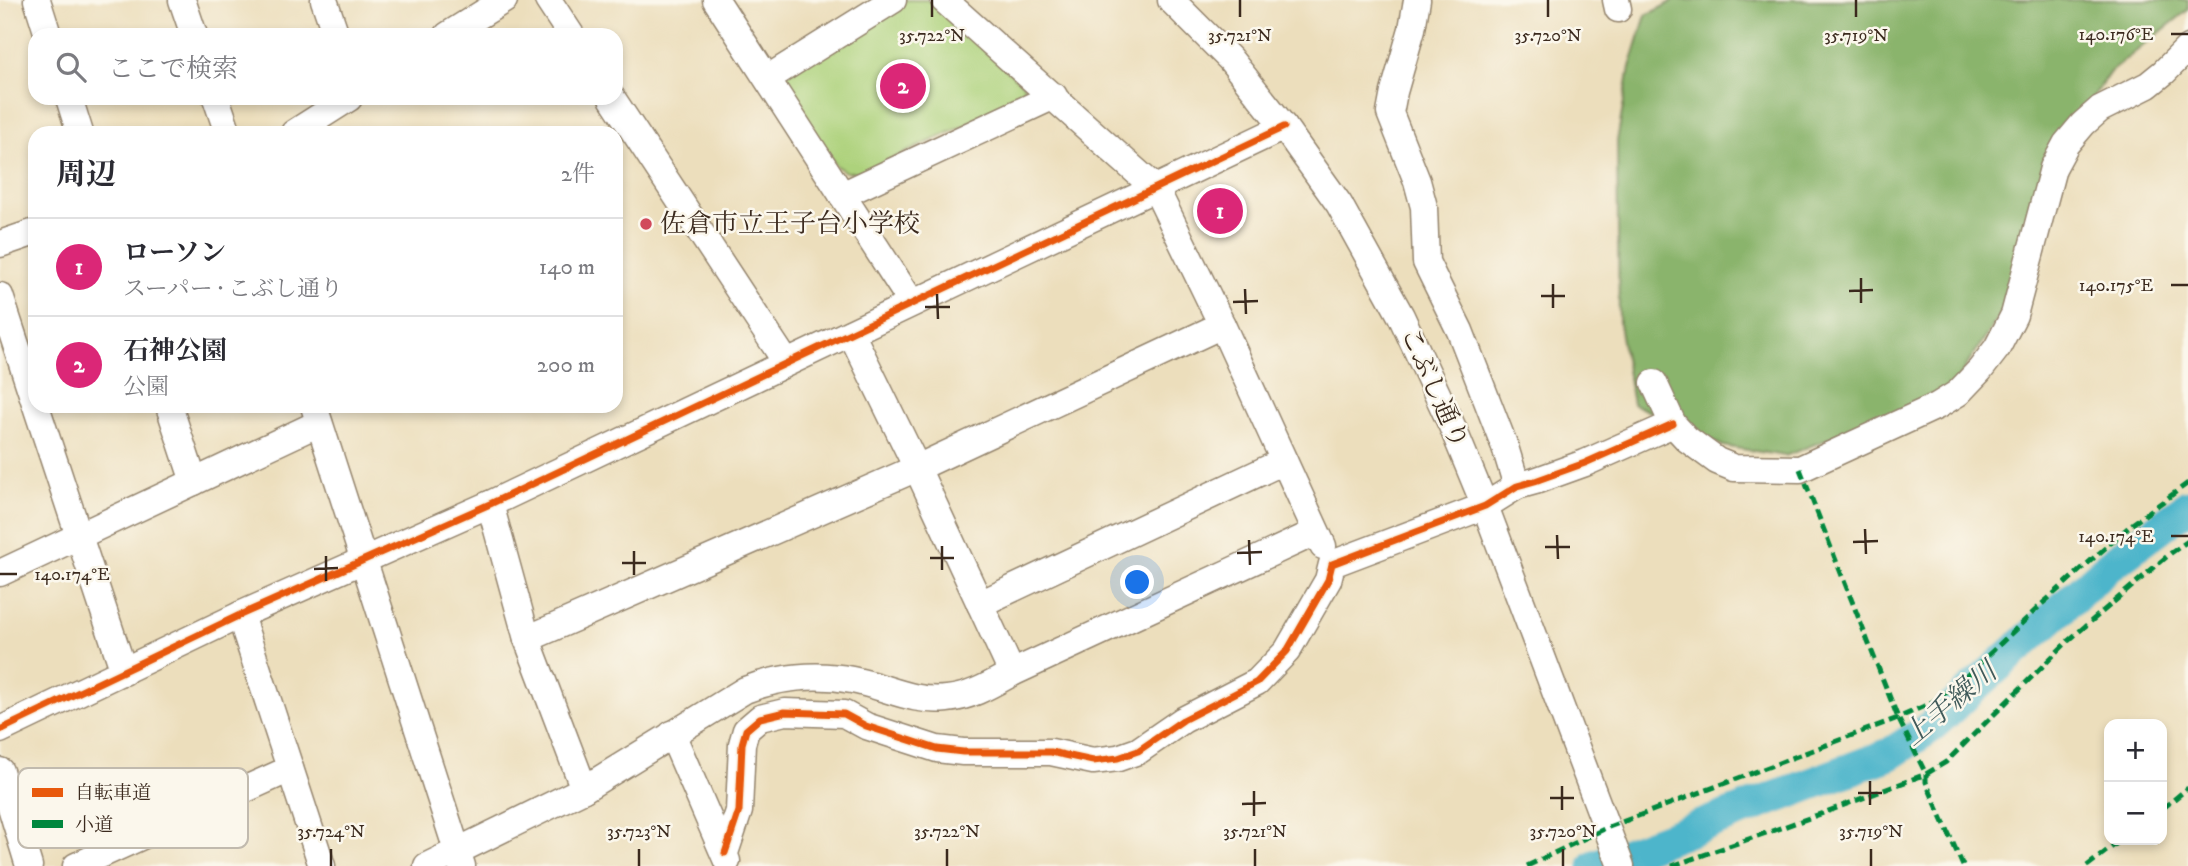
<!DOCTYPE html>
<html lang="ja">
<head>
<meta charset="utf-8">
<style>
  :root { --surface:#fff; --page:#f7f7f7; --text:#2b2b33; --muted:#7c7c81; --line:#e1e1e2; --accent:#db2777 }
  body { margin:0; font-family:"IM FELL DW Pica","Noto Serif JP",serif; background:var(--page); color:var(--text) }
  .controls { position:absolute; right:21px; bottom:21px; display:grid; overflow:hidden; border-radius:14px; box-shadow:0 4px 10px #0003 }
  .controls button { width:63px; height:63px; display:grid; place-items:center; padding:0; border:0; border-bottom:2px solid var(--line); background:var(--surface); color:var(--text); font:35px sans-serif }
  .you { position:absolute; left:1138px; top:583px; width:24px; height:24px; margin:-18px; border:5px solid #fff; border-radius:50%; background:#1a73e8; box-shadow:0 0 0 10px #1a73e833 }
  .badge { display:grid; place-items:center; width:46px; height:46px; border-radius:50%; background:var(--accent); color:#fff; font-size:23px; font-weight:700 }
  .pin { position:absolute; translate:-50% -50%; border:4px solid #fff; box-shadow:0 2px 7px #0006 }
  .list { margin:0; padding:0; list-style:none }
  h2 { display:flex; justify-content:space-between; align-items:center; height:91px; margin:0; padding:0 28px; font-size:30px }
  h2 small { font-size:23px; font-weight:400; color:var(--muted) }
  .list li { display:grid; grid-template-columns:46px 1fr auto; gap:21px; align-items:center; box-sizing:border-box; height:98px; padding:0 28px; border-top:2px solid var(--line) }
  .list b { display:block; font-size:26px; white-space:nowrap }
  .list p { margin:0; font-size:23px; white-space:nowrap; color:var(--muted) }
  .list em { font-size:23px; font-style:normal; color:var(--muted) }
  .icon { flex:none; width:38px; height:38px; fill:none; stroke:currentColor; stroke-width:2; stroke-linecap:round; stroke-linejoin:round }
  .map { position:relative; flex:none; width:2188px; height:866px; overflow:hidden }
  .search { position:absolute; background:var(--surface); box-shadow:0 4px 10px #0003; left:28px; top:28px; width:595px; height:77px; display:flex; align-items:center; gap:18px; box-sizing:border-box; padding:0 24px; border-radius:21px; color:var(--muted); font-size:26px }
  .panel { position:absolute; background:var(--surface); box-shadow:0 4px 10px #0003; left:28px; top:126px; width:595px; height:287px; border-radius:21px }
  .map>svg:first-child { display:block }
</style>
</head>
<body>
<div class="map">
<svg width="2188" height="866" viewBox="0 0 2188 866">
  <rect width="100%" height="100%" fill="#fbf7ec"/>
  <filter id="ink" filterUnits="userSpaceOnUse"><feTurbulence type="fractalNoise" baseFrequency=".0143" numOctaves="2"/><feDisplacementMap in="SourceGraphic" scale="14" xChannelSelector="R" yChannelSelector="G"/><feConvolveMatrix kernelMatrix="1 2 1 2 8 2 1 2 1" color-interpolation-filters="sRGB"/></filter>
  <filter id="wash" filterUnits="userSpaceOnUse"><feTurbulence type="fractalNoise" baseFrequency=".00686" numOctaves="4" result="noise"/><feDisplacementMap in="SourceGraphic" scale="28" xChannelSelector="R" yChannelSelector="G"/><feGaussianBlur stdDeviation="1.57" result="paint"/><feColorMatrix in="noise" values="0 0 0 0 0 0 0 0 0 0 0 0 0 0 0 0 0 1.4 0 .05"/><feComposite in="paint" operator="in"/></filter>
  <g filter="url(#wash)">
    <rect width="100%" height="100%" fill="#ecdebc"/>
    <polygon fill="#add27c" stroke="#747e4d" stroke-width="2" points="900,0 928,0 1024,85 1025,94 1019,101 863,172 846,172 836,166 782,87 784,76"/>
    <polygon fill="#8ab46c" stroke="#626f45" stroke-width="2" points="1676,0 2188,0 2188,10 2110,72 2044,169 2007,304 1950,391 1785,456 1723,446 1633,404 1619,324 1617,141 1630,67 1646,15"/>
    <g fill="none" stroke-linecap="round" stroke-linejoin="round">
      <polyline stroke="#4db5cb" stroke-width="33" points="1595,866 1890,754 1928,729 2110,565 2188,506"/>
    </g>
  </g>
  <g filter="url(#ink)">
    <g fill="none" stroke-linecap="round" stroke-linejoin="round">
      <g stroke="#94846d" stroke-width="29">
        <g id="minor">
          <polyline points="37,0 48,35"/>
          <polyline points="182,0 194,35"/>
          <polyline points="324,0 336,35"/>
          <polyline points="548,0 571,35"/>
          <polyline points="716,0 912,303"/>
          <polyline points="944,0 1156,189 1222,325 1323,546"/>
          <polyline points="1171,0 1230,59 1284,127 1339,204 1401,316 1452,426 1485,506 1621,866"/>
          <polyline points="1417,0 1412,29 1394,92 1390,113 1417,181 1424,207 1426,262 1460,331 1505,447 1517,486"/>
          <polyline points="1616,0 1618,9"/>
          <polyline points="448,35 504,0"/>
          <polyline points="768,78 893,0"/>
          <polyline points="69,98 80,133"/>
          <polyline points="216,98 228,133"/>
          <polyline points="612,98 786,362"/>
          <polyline points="294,133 349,98"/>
          <polyline points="842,195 1054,96"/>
          <polyline points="0,244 35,232"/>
          <polyline points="0,296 35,403"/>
          <polyline points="851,333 917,468 1012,673"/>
          <polyline points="1654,383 1673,424 1687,439 1717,461 1734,468 1800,469 1937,406 1958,393 1980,370 1997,348 2014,315 2053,168 2066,144 2083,124 2100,109 2148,85 2164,72 2188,48"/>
          <polyline points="36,406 124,672"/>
          <polyline points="169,406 194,482"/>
          <polyline points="314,406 462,866"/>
          <polyline points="490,504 527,639 584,789"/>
          <polyline points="0,573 319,423"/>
          <polyline points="980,604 1284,461"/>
          <polyline points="240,615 322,866"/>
          <polyline points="527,639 917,468 1222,325"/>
          <polyline points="0,730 240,615 490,504 1284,127"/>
          <polyline points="672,734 727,861"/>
          <polyline points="0,771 29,866"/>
          <polyline points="725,853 739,811 742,744 746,730 760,718 785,712 844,714 866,726 937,749 963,752 1051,752 1093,761 1118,758 1138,751 1183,720 1257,682 1287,651 1328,580 1332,564 1485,506 1517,486 1535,481 1585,463 1673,424"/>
          <polyline points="76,866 290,769"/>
          <path d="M 427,866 L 584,789 L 745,690 C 778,677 816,673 852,680 C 885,686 913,703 947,699 C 971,697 992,684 1012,673 L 1316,532"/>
        </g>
      </g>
      <use href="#minor" stroke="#fff" stroke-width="26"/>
      <g stroke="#00873e" stroke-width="5" stroke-dasharray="10 5" stroke-linecap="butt">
        <polyline points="1800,469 1898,718 1926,774 1926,782 1963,866"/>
        <polyline points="2162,809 2188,788"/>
        <polyline points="1527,866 1606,828 1898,718 1931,703 1959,683 2042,604 2131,525 2188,483"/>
        <polyline points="1672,866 1826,812 1926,774 1946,762 2068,641 2171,553 2188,541"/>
        <polyline points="2087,866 2121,840"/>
      </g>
      <g stroke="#fbf7ec" stroke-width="11">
        <g id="cycleway">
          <polyline points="0,730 240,615 490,504 1284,127"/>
          <polyline points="725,853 739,811 742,744 746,730 760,718 785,712 844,714 866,726 937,749 963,752 1051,752 1093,761 1118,758 1138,751 1183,720 1257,682 1287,651 1328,580 1332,564 1485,506 1517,486 1535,481 1585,463 1673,424"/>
        </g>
      </g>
      <use href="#cycleway" stroke="#e8590c" stroke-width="7"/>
    </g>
  </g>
  <path fill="none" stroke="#3b2a1e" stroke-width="2.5" d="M 932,0 L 932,17M 1240,0 L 1240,17M 1548,0 L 1548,17M 1856,0 L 1856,17M 2171,34 L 2188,34M 1861,278 L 1861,303M 1553,284 L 1553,308M 2171,285 L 2188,285M 1245,289 L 1246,314M 1849,291 L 1873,290M 937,294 L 938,319M 1541,296 L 1565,296M 1233,302 L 1258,301M 925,307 L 950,307M 1865,529 L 1866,554M 1557,535 L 1558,559M 2171,536 L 2188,536M 1249,540 L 1250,565M 1853,542 L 1878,541M 942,546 L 942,570M 1545,547 L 1570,547M 634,551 L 634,575M 1237,553 L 1262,552M 326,556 L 326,581M 930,558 L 954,558M 622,563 L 646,563M 314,569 L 338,568M 0,574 L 17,574M 1870,781 L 1870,805M 1562,786 L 1562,810M 1254,791 L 1254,816M 1858,793 L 1882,793M 1550,798 L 1574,798M 1242,804 L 1266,803M 331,849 L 331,866M 639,849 L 639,866M 947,849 L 947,866M 1255,849 L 1255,866M 1563,849 L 1563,866M 1871,849 L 1871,866"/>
  <circle fill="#d1495b" stroke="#fbf7ec" stroke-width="2.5" cx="646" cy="224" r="7"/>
  <g text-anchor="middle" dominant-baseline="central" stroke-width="5" stroke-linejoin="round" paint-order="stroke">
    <g font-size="26" fill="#3b2a1e" stroke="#fbf7ec" text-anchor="start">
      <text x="660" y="224">佐倉市立王子台小学校</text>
    </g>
    <g font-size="26" fill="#3b2a1e" stroke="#fbf7ec">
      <text transform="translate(1434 388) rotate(66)">こぶし通り</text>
    </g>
    <g font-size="28" font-style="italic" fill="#415b5b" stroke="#fbf7ec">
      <text transform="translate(1950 704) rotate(-40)">上手繰川</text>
    </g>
  </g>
  <rect x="18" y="768" width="230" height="80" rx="10" fill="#fbf7ec" stroke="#c1baae" stroke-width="2"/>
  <rect x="32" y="788" width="31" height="9" fill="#e8590c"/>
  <rect x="32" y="820" width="31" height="8" fill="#00873e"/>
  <g font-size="19" fill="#3b2a1e">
    <text x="75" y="799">自転車道</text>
    <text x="75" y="831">小道</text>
  </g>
  <g font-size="18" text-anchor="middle" fill="#3b2a1e" stroke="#fbf7ec" stroke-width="5" stroke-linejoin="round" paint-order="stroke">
    <text x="2116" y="40">140.176°E</text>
    <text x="932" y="41">35.722°N</text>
    <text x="1240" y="41">35.721°N</text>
    <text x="1548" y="41">35.720°N</text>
    <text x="1856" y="41">35.719°N</text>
    <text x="2116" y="291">140.175°E</text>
    <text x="2116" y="542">140.174°E</text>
    <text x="72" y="580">140.174°E</text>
    <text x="331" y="837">35.724°N</text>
    <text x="639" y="837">35.723°N</text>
    <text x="947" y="837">35.722°N</text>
    <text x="1255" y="837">35.721°N</text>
    <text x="1563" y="837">35.720°N</text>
    <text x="1871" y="837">35.719°N</text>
  </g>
</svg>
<div class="controls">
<button>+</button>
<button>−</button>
</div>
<div class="you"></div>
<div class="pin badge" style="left:1220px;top:211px">1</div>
<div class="pin badge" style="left:903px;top:86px">2</div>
<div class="search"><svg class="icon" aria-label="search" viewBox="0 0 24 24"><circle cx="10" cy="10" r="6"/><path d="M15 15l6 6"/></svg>ここで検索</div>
<section class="panel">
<h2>周辺<small>2件</small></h2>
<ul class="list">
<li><span class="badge">1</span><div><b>ローソン</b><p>スーパー · こぶし通り</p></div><em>140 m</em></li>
<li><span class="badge">2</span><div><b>石神公園</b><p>公園</p></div><em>200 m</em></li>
</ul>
</section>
</div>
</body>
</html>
